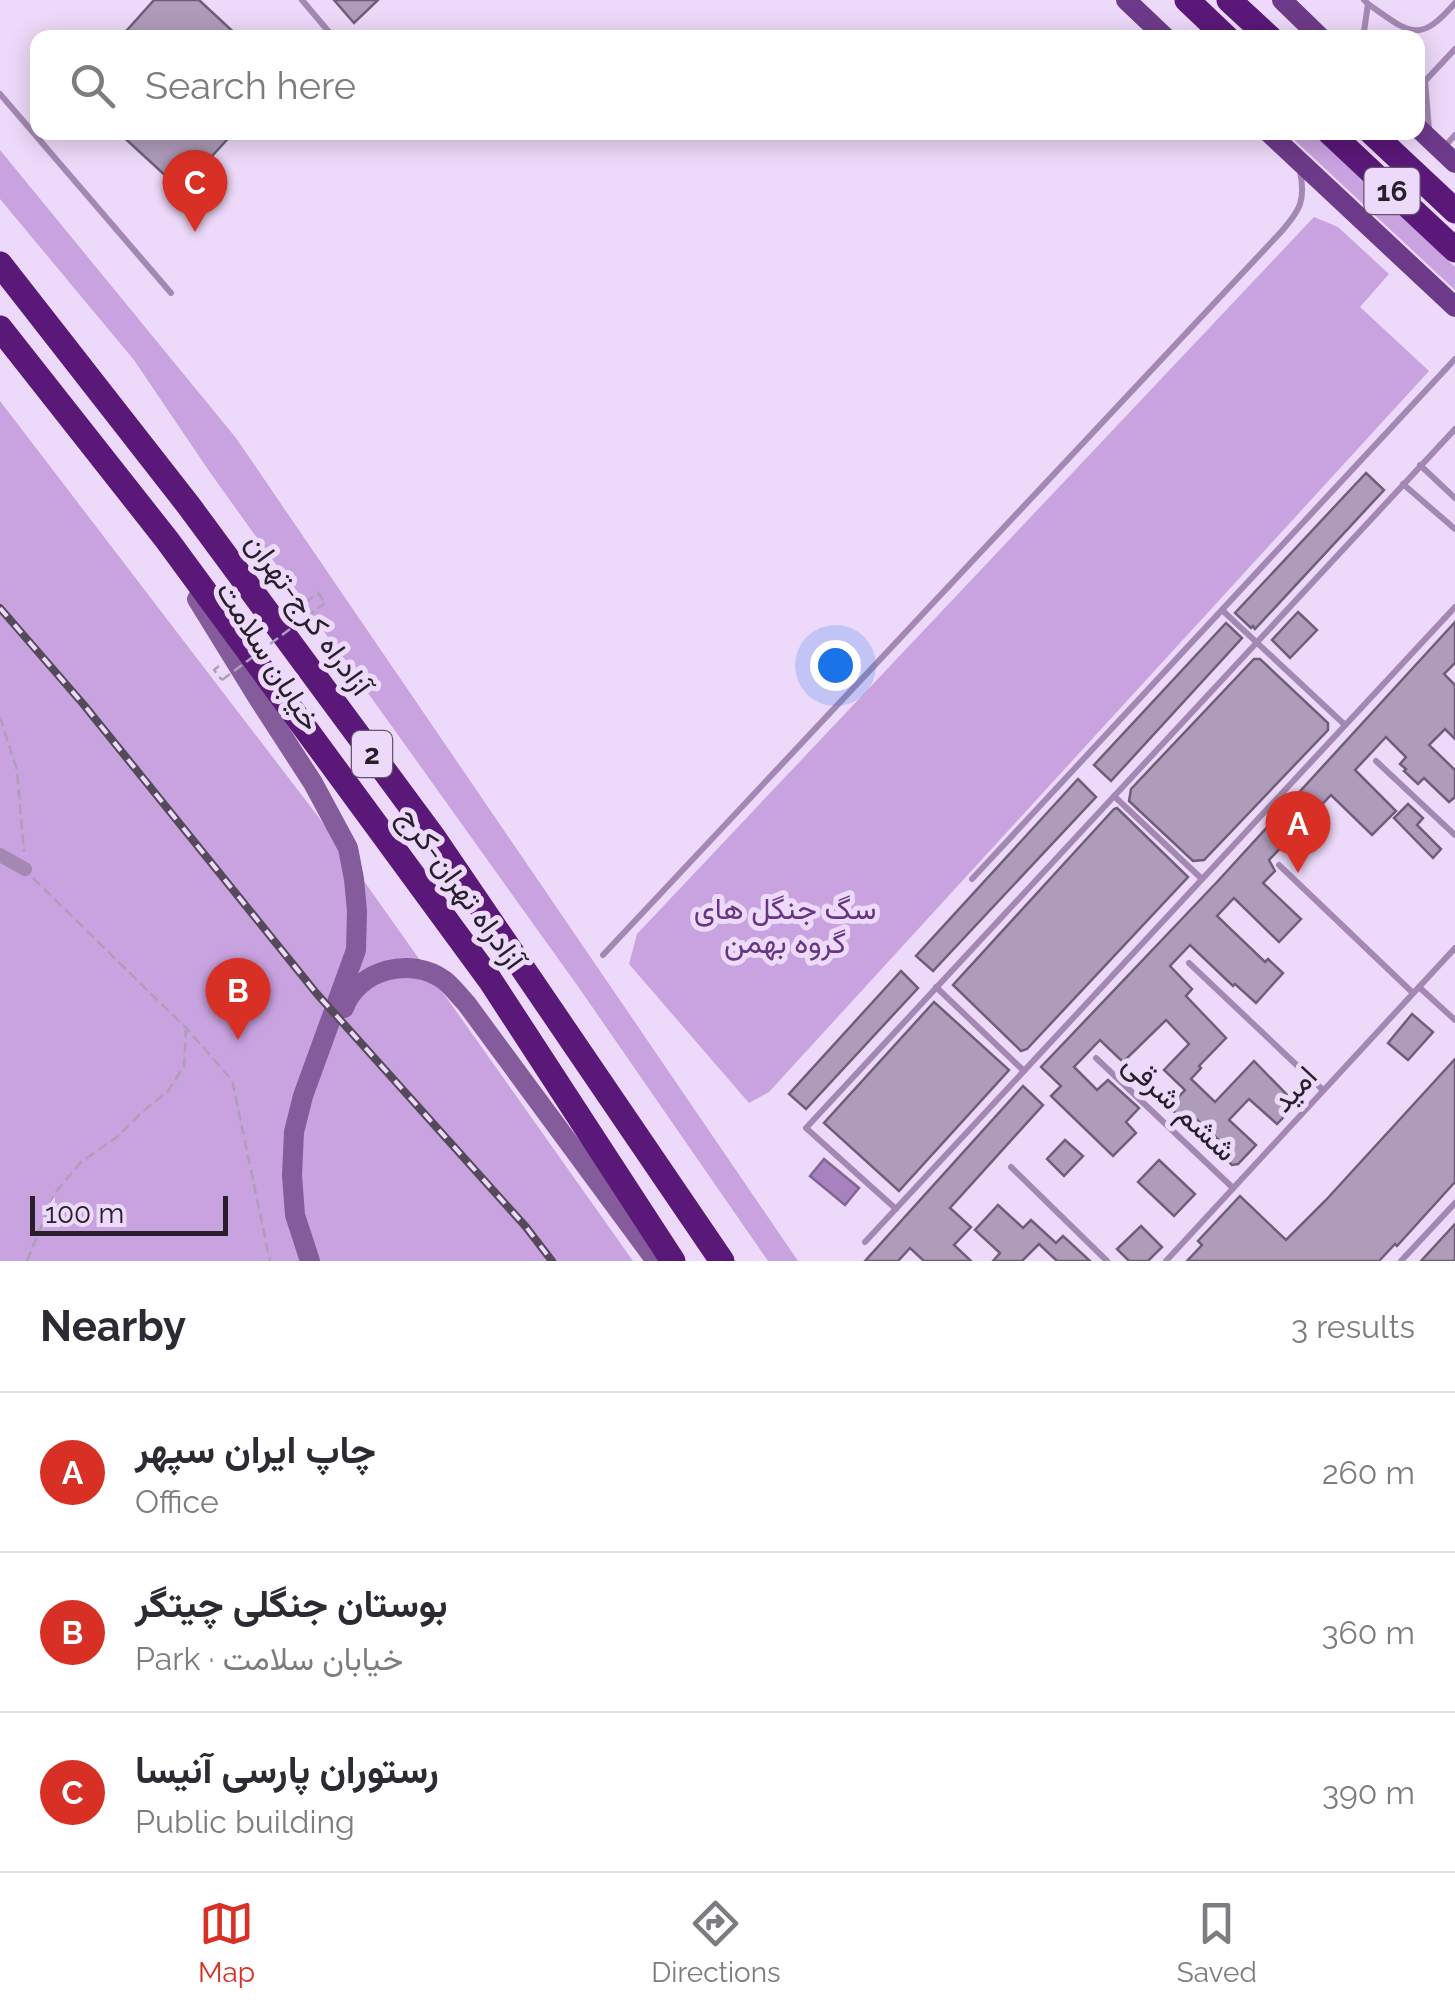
<!DOCTYPE html>
<html lang="en">
<head>
<meta charset="utf-8">
<style>
  :root { --surface:#fff; --page:#f2f2f3; --text:#2b2b33; --muted:#7c7c81; --line:#e1e1e2; --accent:#d93025 }
  body { margin:0; font-family:Raleway,Vazirmatn,sans-serif; background:var(--page); color:var(--text) }
  .scale { position:absolute; left:30px; bottom:25px; width:198px; box-sizing:border-box; padding-left:10px; border:5px solid #27202c; border-top:0; font-size:28px; line-height:35px; white-space:nowrap; color:#27202c; -webkit-text-stroke:8px #edd9f9; paint-order:stroke }
  .you { position:absolute; left:835px; top:665px; width:35px; height:35px; margin:-25px; border:8px solid #fff; border-radius:50%; background:#1a73e8; box-shadow:0 0 0 15px #1a73e833 }
  .badge { display:grid; place-items:center; width:65px; height:65px; border-radius:50%; background:var(--accent); color:#fff; font-size:32px; font-weight:700 }
  .pin { position:absolute; translate:-50% -82px; filter:drop-shadow(0 2px 5px #0008) }
  .pin::after { content:''; position:absolute; top:52px; width:35px; height:30px; background:inherit; clip-path:polygon(0 0,100% 0,50% 100%) }
  .list { margin:0; padding:0; list-style:none }
  h2 { display:flex; justify-content:space-between; align-items:center; height:130px; margin:0; padding:0 40px; font-size:42px }
  h2 small { font-size:32px; font-weight:400; color:var(--muted) }
  .list li { display:grid; grid-template-columns:65px 1fr auto; gap:30px; align-items:center; box-sizing:border-box; height:160px; padding:0 40px; border-top:2px solid var(--line) }
  .list b { display:block; font-size:38px; white-space:nowrap }
  .list p { margin:0; font-size:32px; white-space:nowrap; color:var(--muted) }
  .list em { font-size:32px; font-style:normal; color:var(--muted) }
  .icon { flex:none; width:55px; height:55px; fill:none; stroke:currentColor; stroke-width:2; stroke-linecap:round; stroke-linejoin:round }
  .map { position:relative; flex:none; width:1455px; height:1261px; overflow:hidden }
  .search { position:absolute; background:var(--surface); box-shadow:0 5px 25px #0003; left:30px; right:30px; top:30px; height:110px; display:flex; align-items:center; gap:25px; box-sizing:border-box; padding:0 35px; border-radius:20px; color:var(--muted); font-size:38px }
  .sheet { height:610px; background:var(--surface) }
  nav { display:flex; justify-content:space-around; align-items:center; box-sizing:border-box; height:140px; border-top:2px solid var(--line); background:var(--surface); font-size:28px; color:var(--muted) }
  nav a { display:grid; justify-items:center; gap:5px }
  nav .on { color:var(--accent) }
  .map>svg:first-child { display:block }
</style>
</head>
<body>
<div class="map">
<svg width="1455" height="1261" viewBox="0 0 1455 1261">
  <rect width="100%" height="100%" fill="#edd9f9"/>
  <g fill="#c9a3e0">
    <polygon points="1287,133 1312,133 1455,267 1455,290"/>
    <polygon points="0,150 236,438 798,1261 768,1261 577,985 209,471 134,360 0,199"/>
    <polygon points="1314,217 1338,227 1389,274 1360,307 1429,371 769,1092 749,1103 629,964 637,934"/>
    <polygon points="0,401 320,819 633,1261 0,1261"/>
  </g>
  <polygon fill="#a882bf" stroke="#816593" stroke-width="2.5" points="824,1159 859,1188 845,1205 810,1176"/>
  <g fill="#af9cbb" stroke="#6f5e7a" stroke-width="2.5">
    <polygon points="154,0 199,0 240,38 120,38"/>
    <polygon points="334,0 378,0 354,23"/>
    <polygon points="118,132 234,132 181,190"/>
    <polygon points="1366,473 1384,490 1255,629 1253,626 1251,628 1235,613"/>
    <polygon points="1298,612 1317,630 1290,658 1272,640"/>
    <polygon points="1455,622 1455,663 1444,674 1455,685 1455,739 1445,729 1429,745 1455,770 1455,797 1449,802 1424,778 1418,784 1404,771 1406,769 1400,764 1406,757 1386,737 1355,770 1396,811 1372,835 1331,795 1269,860 1275,871 1263,883 1301,919 1279,942 1234,898 1217,916 1265,962 1268,959 1283,973 1256,1003 1235,984 1233,986 1190,945 1170,966 1192,989 1186,996 1226,1038 1199,1066 1201,1068 1191,1079 1215,1102 1254,1061 1296,1104 1277,1124 1249,1099 1229,1120 1256,1145 1238,1164 1232,1165 1216,1150 1222,1143 1191,1114 1184,1121 1169,1107 1185,1090 1164,1070 1189,1044 1166,1020 1123,1062 1100,1040 1074,1067 1097,1090 1108,1080 1139,1108 1126,1122 1136,1133 1113,1156 1051,1096 1061,1086 1041,1067 1217,882"/>
    <polygon points="1226,623 1242,638 1111,781 1094,765"/>
    <polygon points="1254,659 1260,659 1328,723 1328,730 1204,860 1193,861 1129,801 1131,789"/>
    <polygon points="1078,779 1096,797 933,971 916,956"/>
    <polygon points="1408,804 1423,818 1417,825 1441,849 1433,858 1394,818"/>
    <polygon points="1117,808 1188,877 1027,1049 1021,1051 953,985 1114,809"/>
    <polygon points="901,971 918,988 806,1109 789,1094"/>
    <polygon points="934,1002 1009,1070 899,1191 824,1123"/>
    <polygon points="1412,1014 1433,1032 1408,1060 1388,1043"/>
    <polygon points="1455,1059 1455,1182 1397,1246 1395,1244 1379,1261 1187,1261 1202,1245 1198,1241 1240,1196 1286,1240 1326,1200"/>
    <polygon points="1023,1086 1043,1105 950,1208 971,1227 954,1245 971,1261 924,1261 910,1248 898,1261 865,1261"/>
    <polygon points="1065,1140 1083,1156 1064,1176 1047,1159"/>
    <polygon points="1159,1160 1195,1194 1174,1216 1138,1182"/>
    <polygon points="998,1205 1023,1228 1031,1220 1056,1243 1063,1236 1090,1261 1057,1261 1039,1244 1022,1261 993,1261 1000,1253 975,1230"/>
    <polygon points="1455,1224 1455,1261 1421,1261"/>
    <polygon points="1141,1226 1162,1247 1148,1261 1129,1261 1117,1249"/>
  </g>
  <g fill="none" stroke-linecap="round" stroke-linejoin="round">
    <g stroke="#ae9eb7" stroke-width="2.5" stroke-dasharray="10 5" stroke-linecap="butt">
      <polyline points="293,611 318,593 325,603"/>
      <polyline points="219,666 214,670 222,680"/>
      <polyline points="0,717 17,770 24,852"/>
      <polyline points="33,878 187,1029 232,1080 270,1261"/>
      <polyline points="27,1261 55,1193 81,1162 117,1137 141,1113 168,1091 184,1066 186,1030"/>
    </g>
    <g stroke="#a388b3" stroke-width="6">
      <polyline points="302,0 334,38"/>
      <path d="M 1368,4 C 1409,32 1418,46 1455,3"/>
      <polyline points="1363,38 1368,4 1364,0"/>
      <polyline points="1418,81 1425,81 1455,49"/>
      <polyline points="1425,81 1429,130"/>
      <polyline points="0,94 171,293"/>
      <polyline points="1446,145 1455,135"/>
      <polyline points="1420,465 1455,498"/>
      <polyline points="1403,484 1455,529"/>
      <polyline points="1222,610 1345,725"/>
      <polyline points="1376,761 1455,835"/>
      <polyline points="1114,796 1202,879"/>
      <polyline points="1279,865 1413,993"/>
      <polyline points="972,879 1455,359"/>
      <path d="M 603,955 L 1281,232 C 1300,210 1306,201 1300,171"/>
      <polyline points="1189,963 1323,1090"/>
      <polyline points="936,987 1024,1071"/>
      <polyline points="1419,987 1455,1020"/>
      <polyline points="1096,1058 1233,1188"/>
      <polyline points="1011,1167 1107,1261"/>
      <polyline points="896,1209 806,1128 1455,429"/>
      <polyline points="865,1242 1455,607"/>
      <polyline points="1166,1261 1455,948"/>
      <polyline points="1401,1261 1455,1203"/>
    </g>
    <polyline stroke="#a388b3" stroke-width="14" points="0,855 25,869"/>
    <g stroke="#845b9b" stroke-width="20">
      <polyline points="197,599 258,698 313,783 348,848 354,879 357,911 356,950 303,1096 294,1132 292,1175 295,1215 310,1261"/>
      <path d="M 344,1008 C 358,969 412,956 444,980 C 452,986 459,996 466,1003 L 656,1261"/>
    </g>
    <g stroke="#6d3a89" stroke-width="20">
      <polyline points="1126,0 1166,38"/>
      <polyline points="1282,0 1321,38"/>
      <polyline points="1418,128 1455,163"/>
      <polyline points="1268,132 1455,307"/>
    </g>
    <g stroke="#5a1878" stroke-width="25">
      <polyline points="1187,0 1227,38"/>
      <polyline points="1229,0 1270,38"/>
      <polyline points="1329,132 1455,250"/>
      <polyline points="1371,132 1455,211"/>
      <polyline points="0,264 189,506 434,838 722,1261"/>
      <polyline points="0,328 167,540 490,980 673,1261"/>
    </g>
    <g stroke="#544a5a" stroke-width="8">
      <polyline id="rail" points="0,608 84,705 317,994 526,1227 552,1261"/>
    </g>
    <use href="#rail" stroke="#edd9f9" stroke-width="4" stroke-dasharray="11" stroke-linecap="butt"/>
    <polyline stroke="#ae9eb7" stroke-width="2.5" stroke-dasharray="10 5" stroke-linecap="butt" points="222,680 325,603"/>
  </g>
  <g text-anchor="middle" dominant-baseline="central" stroke-width="10" stroke-linejoin="round" paint-order="stroke">
    <g fill="#edd9f9" stroke="#62586a" stroke-width="2.5">
      <rect x="1364.5" y="168" width="55" height="46" rx="8"/>
      <rect x="352" y="731" width="40" height="46" rx="8"/>
    </g>
    <g font-size="28" font-weight="bold" fill="#27202c">
      <text x="1392" y="191">16</text>
      <text x="372" y="754">2</text>
    </g>
    <g font-size="30" fill="#27202c" stroke="#edd9f9">
      <text transform="translate(309 614) rotate(54)">آزادراه کرج-تهران</text>
      <text transform="translate(269 656) rotate(58)">خیابان سلامت</text>
      <text transform="translate(462 888) rotate(54)">آزادراه تهران-کرج</text>
      <text transform="translate(1294 1089) rotate(-47)">امید</text>
      <text transform="translate(1180 1107) rotate(43)">ششم شرقی</text>
    </g>
    <g font-size="30" fill="#663680" stroke="#edd9f9">
      <text x="785" y="908">سگ جنگل های<tspan x="785" dy="34">گروه بهمن</tspan></text>
    </g>
  </g>
</svg>
<div class="scale">100 m</div>
<div class="you"></div>
<div class="pin badge" style="left:1298px;top:873px">A</div>
<div class="pin badge" style="left:238px;top:1040px">B</div>
<div class="pin badge" style="left:195px;top:232px">C</div>
<div class="search"><svg class="icon" aria-label="search" viewBox="0 0 24 24"><circle cx="10" cy="10" r="6"/><path d="M15 15l6 6"/></svg>Search here</div>
</div>
<section class="sheet">
<h2>Nearby<small>3 results</small></h2>
<ul class="list">
<li><span class="badge">A</span><div><b>چاپ ایران سپهر</b><p>Office</p></div><em>260 m</em></li>
<li><span class="badge">B</span><div><b>بوستان جنگلی چیتگر</b><p>Park · خیابان سلامت</p></div><em>360 m</em></li>
<li><span class="badge">C</span><div><b>رستوران پارسی آنیسا</b><p>Public building</p></div><em>390 m</em></li>
</ul>
</section>
<nav>
<a class="on"><svg class="icon" aria-label="map" viewBox="0 0 24 24"><path d="M3 6l6-2 6 2 6-2v14l-6 2-6-2-6 2zM9 4v14M15 6v14"/></svg>Map</a>
<a><svg class="icon" aria-label="directions" viewBox="0 0 24 24"><path d="M12 3l9 9-9 9-9-9zM9 14v-3h6M13 9l2 2-2 2"/></svg>Directions</a>
<a><svg class="icon" aria-label="saved" viewBox="0 0 24 24"><path d="M7 4h10v16l-5-4-5 4z"/></svg>Saved</a>
</nav>
</body>
</html>
